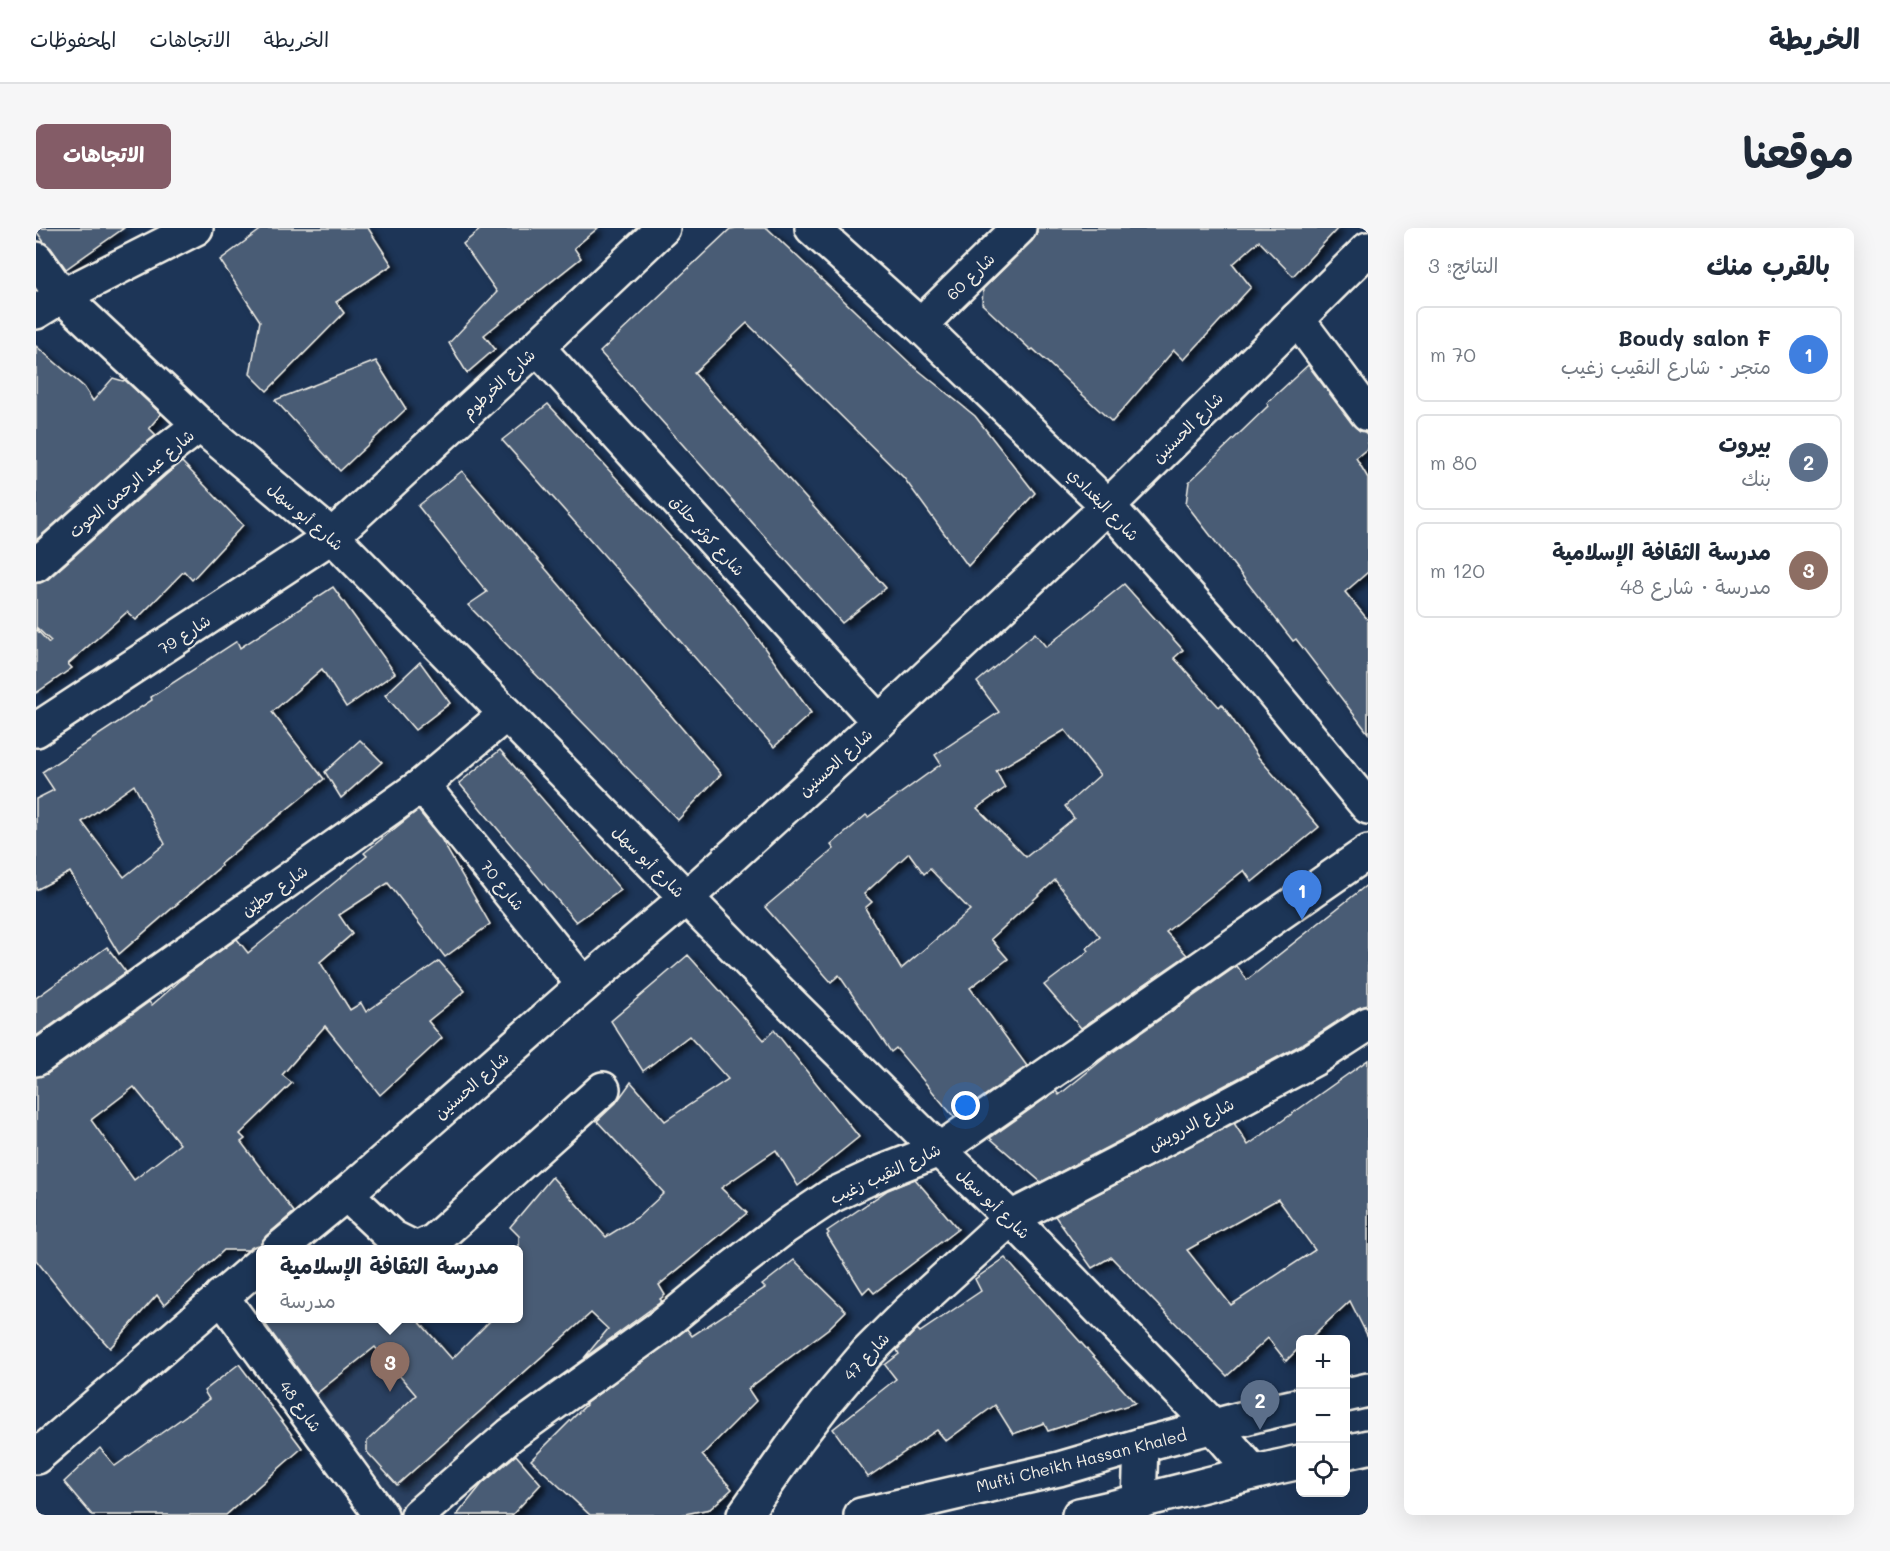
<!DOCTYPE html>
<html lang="ar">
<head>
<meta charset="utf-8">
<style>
  :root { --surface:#fff; --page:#f6f6f7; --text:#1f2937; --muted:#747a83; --line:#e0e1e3; --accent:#845c67 }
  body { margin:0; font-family:Mali,"Playpen Sans Arabic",sans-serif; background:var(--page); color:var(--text); direction:rtl }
  .controls { position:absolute; right:18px; bottom:18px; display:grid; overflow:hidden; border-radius:9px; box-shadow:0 6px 24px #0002 }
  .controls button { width:54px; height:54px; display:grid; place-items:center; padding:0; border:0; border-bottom:2px solid var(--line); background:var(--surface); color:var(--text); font:30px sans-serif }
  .you { position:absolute; left:930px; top:878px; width:21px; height:21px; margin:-15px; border:4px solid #fff; border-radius:50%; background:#1a73e8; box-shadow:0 0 0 9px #1a73e833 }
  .badge { display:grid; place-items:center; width:39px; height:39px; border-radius:50%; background:var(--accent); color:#fff; font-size:20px; font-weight:700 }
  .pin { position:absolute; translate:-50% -50px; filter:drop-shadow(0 2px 3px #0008) }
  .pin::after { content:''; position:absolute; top:32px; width:21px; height:18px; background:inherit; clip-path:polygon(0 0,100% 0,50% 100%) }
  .popup { position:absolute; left:220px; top:1017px; width:267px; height:78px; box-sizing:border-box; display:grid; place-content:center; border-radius:9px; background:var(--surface); filter:drop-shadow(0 2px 4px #0005); font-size:20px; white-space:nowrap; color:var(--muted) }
  .popup b { font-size:22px; color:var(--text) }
  .popup::after { content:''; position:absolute; left:50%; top:100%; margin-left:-12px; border:12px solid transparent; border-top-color:var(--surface) }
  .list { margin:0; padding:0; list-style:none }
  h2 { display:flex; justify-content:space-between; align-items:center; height:78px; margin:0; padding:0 24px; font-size:26px }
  h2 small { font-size:20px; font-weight:400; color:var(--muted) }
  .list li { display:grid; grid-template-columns:39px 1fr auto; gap:18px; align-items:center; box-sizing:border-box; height:96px; margin:0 12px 12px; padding:0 12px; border:2px solid var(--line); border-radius:9px }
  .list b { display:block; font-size:22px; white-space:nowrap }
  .list p { margin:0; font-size:20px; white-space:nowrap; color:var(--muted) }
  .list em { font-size:20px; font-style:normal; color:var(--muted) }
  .icon { flex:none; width:33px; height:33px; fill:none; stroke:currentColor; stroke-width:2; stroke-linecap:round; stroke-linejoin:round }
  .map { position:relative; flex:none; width:1332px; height:1287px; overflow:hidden; direction:ltr; border-radius:9px }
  header { display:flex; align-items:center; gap:36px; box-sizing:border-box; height:84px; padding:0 30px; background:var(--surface); border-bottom:2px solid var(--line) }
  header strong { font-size:28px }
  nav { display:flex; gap:33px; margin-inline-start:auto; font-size:21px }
  .intro { display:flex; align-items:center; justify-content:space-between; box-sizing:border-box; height:144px; padding:0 36px }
  h1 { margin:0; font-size:42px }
  .button { padding:15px 27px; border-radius:9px; background:var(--accent); color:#fff; font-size:21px; font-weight:700 }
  main { display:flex; gap:36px; padding:0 36px }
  aside { flex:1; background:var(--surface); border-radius:9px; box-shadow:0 6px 24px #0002 }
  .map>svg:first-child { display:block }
</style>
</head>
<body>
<header>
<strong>الخريطة</strong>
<nav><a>الخريطة</a><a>الاتجاهات</a><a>المحفوظات</a></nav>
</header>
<div class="intro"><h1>موقعنا</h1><a class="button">الاتجاهات</a></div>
<main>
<aside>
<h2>بالقرب منك<small>النتائج: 3</small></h2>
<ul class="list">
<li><span class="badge" style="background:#3f7fe0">1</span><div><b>Boudy salon F</b><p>متجر · شارع النقيب زغيب</p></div><em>70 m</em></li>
<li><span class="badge" style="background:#5c6f8a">2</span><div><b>بيروت</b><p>بنك</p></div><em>80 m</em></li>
<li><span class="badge" style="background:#8d6e63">3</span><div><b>مدرسة الثقافة الإسلامية</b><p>مدرسة · شارع 48</p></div><em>120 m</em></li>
</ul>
</aside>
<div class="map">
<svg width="1332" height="1287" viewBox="0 0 1332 1287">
  <defs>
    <filter id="shadow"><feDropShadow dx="6" dy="4" stdDeviation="3" flood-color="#0009"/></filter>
  </defs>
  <rect width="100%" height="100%" fill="#1d3557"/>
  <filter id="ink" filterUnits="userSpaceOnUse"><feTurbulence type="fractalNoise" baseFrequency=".0167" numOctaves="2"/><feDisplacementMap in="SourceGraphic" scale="12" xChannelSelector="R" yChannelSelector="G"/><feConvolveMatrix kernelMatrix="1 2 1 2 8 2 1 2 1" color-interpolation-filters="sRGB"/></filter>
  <g filter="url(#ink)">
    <polygon fill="#2a4060" points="284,1091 384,1091 472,1196 371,1287 356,1287 238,1132"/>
    <g fill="#485b74" stroke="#f4f1e8" stroke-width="1.5" fill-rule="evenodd" filter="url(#shadow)">
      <polygon points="0,0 88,0 30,41 15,20 8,14 0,3"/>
      <polygon points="227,0 332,0 356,37 300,74 308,85 231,163 214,146 224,93 184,32"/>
      <polygon points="446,0 562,0 538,20 545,30 448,107 459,121 431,145 413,115 461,64 427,16"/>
      <polygon points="701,0 731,0 876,137 939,188 999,265 932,338 868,250 711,95 658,145 850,360 806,395 564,124 694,1"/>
      <polygon points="1001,0 1302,0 1257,48 1223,13 1197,36 1215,59 1148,132 1138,122 1076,194 997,121 995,122 946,76 947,61 996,13 1001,6"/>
      <polygon points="0,118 48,159 57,173 77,150 87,153 89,152 125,186 113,200 120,207 0,312"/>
      <polygon points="340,133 370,181 304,243 239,172"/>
      <polygon points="1272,137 1317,197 1324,203 1329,204 1332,208 1332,220 1320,230 1332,250 1332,344 1309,364 1332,392 1332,505 1260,411 1257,413 1150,276 1153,254 1232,178 1231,175"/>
      <polygon points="512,176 699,379 775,485 738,519 466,212"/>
      <polygon points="146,234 207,297 156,352 148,343 100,392 91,384 32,436 36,440 0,465 0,401 13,415 15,413 0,399 0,355 4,355 12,351 131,246"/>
      <polygon points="426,243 685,546 642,592 432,377 451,364 382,278"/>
      <path d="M 1088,356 L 1147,422 L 1138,430 L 1183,479 L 1186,476 L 1222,529 L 1283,599 L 1216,654 L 1208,642 L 1130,704 L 1151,727 L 1045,800 L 1008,757 L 1053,723 L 1051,720 L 1064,709 L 1019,652 L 955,711 L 972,731 L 934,760 L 991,838 L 918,889 L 860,820 L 855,824 L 803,747 L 795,754 L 729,679 L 798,621 L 795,617 L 830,587 L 832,589 L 905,536 L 899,527 L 963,484 L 941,454 L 999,405 L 1010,419 ZM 1029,502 L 1064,547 L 1029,578 L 1038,590 L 990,629 L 941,580 L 969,560 L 960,543 ZM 873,625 L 888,646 L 894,641 L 934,682 L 865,741 L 829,680 L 836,674 L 828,666 Z"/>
      <path d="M 297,359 L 359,445 L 310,479 L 286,441 L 236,484 L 288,551 L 184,636 L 185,638 L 83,726 L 34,644 L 0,662 L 0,571 L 18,562 L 6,544 L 116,472 L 115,469 L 201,413 L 204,420 ZM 98,557 L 129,616 L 88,649 L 46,594 Z"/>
      <polygon points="384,434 414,475 379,502 349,467"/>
      <polygon points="324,512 346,534 305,570 289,544"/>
      <polygon points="464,522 585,662 540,694 423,555"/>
      <path d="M 382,582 L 405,611 L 454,696 L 409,729 L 352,655 L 303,687 L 316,706 L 284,734 L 314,782 L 325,775 L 330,784 L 403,733 L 429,763 L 392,793 L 406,810 L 344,867 L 289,798 L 246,847 L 256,855 L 204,906 L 209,911 L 205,914 L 258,984 L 230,1008 L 224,1017 L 212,1022 L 188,1022 L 128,1077 L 121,1067 L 74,1120 L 38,1080 L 0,1032 L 0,849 L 11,846 L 113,774 L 116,777 L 153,745 L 201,711 L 212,725 L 331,628 L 328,625 ZM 98,859 L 144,916 L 98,952 L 55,892 Z"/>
      <polygon points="1332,656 1332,777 1322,780 1268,815 1154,876 1005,954 954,910 1020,863 1023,867 1070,829 1201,738 1211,752"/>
      <polygon points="71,719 90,744 0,808 0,770"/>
      <polygon points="652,727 728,812 738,802 823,909 762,958 740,922 685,960 711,985 623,1057 629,1067 624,1071 626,1073 548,1130 572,1101 555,1085 361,1257 331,1224 331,1213 380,1167 339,1119 280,1166 225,1090 380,1090 416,1131 457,1090 483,1090 483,1008 474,999 516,949 570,1009 602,989 628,965 561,893 580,875 595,854 629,893 692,851 653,808 607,843 575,793"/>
      <path d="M 1332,832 L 1332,1109 L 1314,1073 L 1272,1112 L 1264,1112 L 1264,1119 L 1250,1133 L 1232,1110 L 1191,1148 L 1075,1029 L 1056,1040 L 1019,988 L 1198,895 L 1212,917 ZM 1242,971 L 1279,1022 L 1195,1077 L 1151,1022 Z"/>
      <polygon points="879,951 922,1001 838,1065 833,1059 827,1065 791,1007 793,1005 791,1003 852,962"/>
      <polygon points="969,1030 1099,1175 1012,1203 1008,1195 977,1206 959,1177 910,1213 901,1202 832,1249 797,1201 860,1151 849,1137 863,1126 861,1122 881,1101 884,1104 945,1063 939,1051"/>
      <polygon points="758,1032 810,1083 793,1100 712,1161 720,1173 666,1227 696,1261 674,1281 644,1287 554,1287 495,1232 550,1177 549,1176 651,1101 656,1108 729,1060 726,1057"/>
      <polygon points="203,1136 266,1220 190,1287 56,1287 28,1254 64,1220 79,1238 173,1171 168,1163"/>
      <polygon points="480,1227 505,1256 476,1287 421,1287 446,1256"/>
    </g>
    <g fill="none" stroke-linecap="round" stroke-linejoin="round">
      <g stroke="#f4f1e8" stroke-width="38">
        <g id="minor">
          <polyline points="776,0 884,97 1072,278 1216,439 1332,579"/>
          <polyline points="0,31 26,68 164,197 296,308 726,747 903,922 975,990 1178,1199 1217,1244"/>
          <polyline points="0,84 26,68 160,0"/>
          <polyline points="1261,91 1332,186"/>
          <polyline points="884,97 983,0"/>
          <polyline points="501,119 843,494"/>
          <polyline points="0,337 119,231 164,197"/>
          <polyline points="0,502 296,308 501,119 627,0"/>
          <polyline points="386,557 548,757"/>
          <polyline points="0,831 386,557 470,486"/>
          <polyline points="310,966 356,1009 380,1021 398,1013 567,861"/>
          <polyline points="242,1022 310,966 548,757 650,670 843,494 1072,278 1332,21"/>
          <polyline points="185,1068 345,1287"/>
          <polyline points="0,1229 225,1035"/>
          <polyline points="382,1287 474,1207 624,1099 691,1044 749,999 795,968 844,945 903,922 1332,624"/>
          <polyline points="708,1287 760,1213 793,1170 831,1125 872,1084 975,990 1163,893 1278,831 1332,796"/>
          <polyline points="1092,1287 1103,1274 1105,1217"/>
        </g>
      </g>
      <g stroke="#f4f1e8" stroke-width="38">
        <g id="major">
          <polyline points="1310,1167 1332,1162"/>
          <polyline points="1310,1224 1332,1219"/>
          <polyline points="825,1287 1023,1241 1105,1217 1224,1186 1264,1177"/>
          <path d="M 1043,1287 C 1118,1271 1190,1250 1264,1234"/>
        </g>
      </g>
      <use href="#minor" stroke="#1d3557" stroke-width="33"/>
      <use href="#major" stroke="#1d3557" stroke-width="33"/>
    </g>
  </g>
  <g text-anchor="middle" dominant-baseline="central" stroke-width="5" stroke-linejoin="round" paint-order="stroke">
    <g font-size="16" fill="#f4f1e8" stroke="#1d3557">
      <text transform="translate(934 48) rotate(-44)">شارع 60</text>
      <text transform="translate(462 155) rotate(-43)">شارع الخرطوم</text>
      <text transform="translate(1151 199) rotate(-45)">شارع الحسنين</text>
      <text transform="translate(95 255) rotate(-40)">شارع عبد الرحمن الحوت</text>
      <text transform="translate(1068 276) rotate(46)">شارع البغدادي</text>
      <text transform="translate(270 288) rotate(41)">شارع أبو سهل</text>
      <text transform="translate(672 307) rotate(48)">شارع كوثر حلاق</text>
      <text transform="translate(148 406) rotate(-33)">شارع 79</text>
      <text transform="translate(799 534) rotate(-42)">شارع الحسنين</text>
      <text transform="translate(613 633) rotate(45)">شارع أبو سهل</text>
      <text transform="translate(467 657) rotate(51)">شارع 70</text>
      <text transform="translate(238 662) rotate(-35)">شارع حطيّن</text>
      <text transform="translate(435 857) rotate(-41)">شارع الحسنين</text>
      <text transform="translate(1155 896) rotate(-28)">شارع الدرويش</text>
      <text transform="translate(849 945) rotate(-25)">شارع النقيب زغيب</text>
      <text transform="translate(958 975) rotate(44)">شارع أبو سهل</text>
      <text transform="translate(830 1128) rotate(-47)">شارع 47</text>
      <text transform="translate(265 1178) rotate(54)">شارع 48</text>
      <text transform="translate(1045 1232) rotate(-14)">Mufti Cheikh Hassan Khaled</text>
    </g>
  </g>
</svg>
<div class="controls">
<button>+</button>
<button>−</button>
<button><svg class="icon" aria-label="locate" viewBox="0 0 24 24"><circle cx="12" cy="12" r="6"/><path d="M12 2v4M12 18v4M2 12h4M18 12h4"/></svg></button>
</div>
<div class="you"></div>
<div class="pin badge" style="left:1266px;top:692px;background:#3f7fe0">1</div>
<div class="pin badge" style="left:1224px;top:1202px;background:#5c6f8a">2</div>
<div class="pin badge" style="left:354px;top:1164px;background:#8d6e63">3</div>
<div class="popup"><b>مدرسة الثقافة الإسلامية</b>مدرسة</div>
</div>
</main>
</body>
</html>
